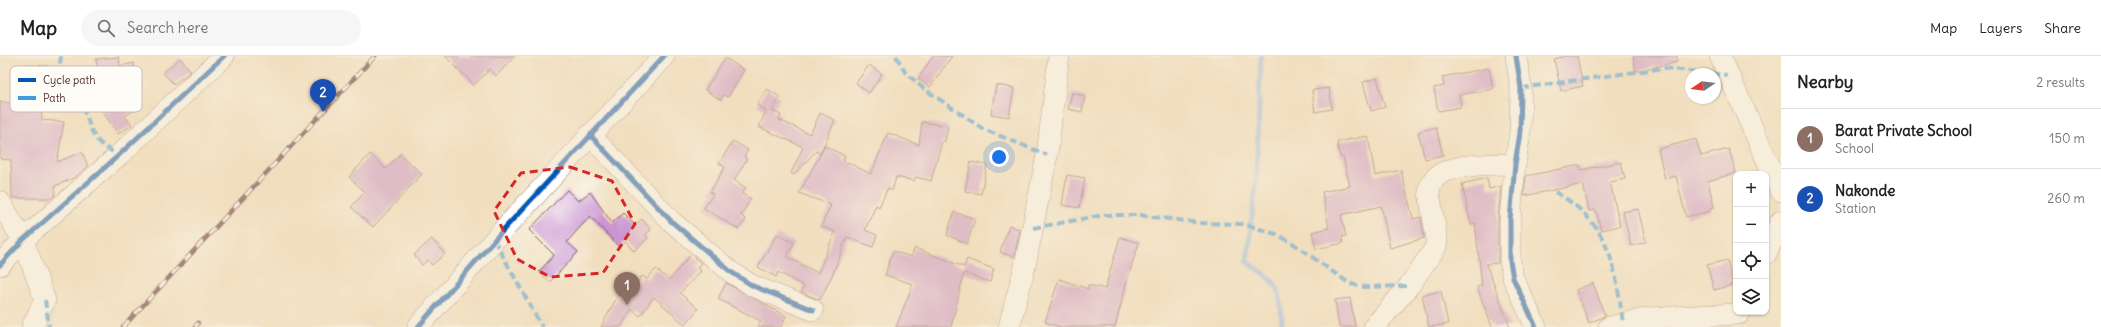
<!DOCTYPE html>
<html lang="en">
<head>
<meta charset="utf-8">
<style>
  :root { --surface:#fff; --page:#f6f6f6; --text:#222; --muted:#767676; --line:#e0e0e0; --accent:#d93025 }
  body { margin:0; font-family:Delius,sans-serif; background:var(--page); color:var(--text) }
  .controls { position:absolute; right:12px; bottom:12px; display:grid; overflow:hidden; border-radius:8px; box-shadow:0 1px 3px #0004 }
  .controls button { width:36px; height:36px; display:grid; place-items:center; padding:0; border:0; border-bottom:1px solid var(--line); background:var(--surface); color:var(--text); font:20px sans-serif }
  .compass { position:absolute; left:1685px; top:12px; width:36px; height:36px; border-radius:50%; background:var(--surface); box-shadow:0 1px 3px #0004; rotate:257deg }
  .you { position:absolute; left:999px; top:101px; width:14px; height:14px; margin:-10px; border:3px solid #fff; border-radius:50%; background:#1a73e8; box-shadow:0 0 0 6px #1a73e833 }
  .badge { display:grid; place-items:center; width:26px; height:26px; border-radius:50%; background:var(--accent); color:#fff; font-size:13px; font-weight:700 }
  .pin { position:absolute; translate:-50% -33px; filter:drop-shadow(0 1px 2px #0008) }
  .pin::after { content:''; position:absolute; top:21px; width:14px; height:12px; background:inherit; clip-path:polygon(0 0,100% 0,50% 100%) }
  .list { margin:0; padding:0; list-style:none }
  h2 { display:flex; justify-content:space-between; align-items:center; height:52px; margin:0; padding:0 16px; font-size:17px }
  h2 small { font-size:13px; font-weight:400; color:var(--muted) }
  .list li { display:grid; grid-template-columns:26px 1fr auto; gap:12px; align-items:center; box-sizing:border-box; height:60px; padding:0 16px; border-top:1px solid var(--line) }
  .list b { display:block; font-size:15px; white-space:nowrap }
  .list p { margin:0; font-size:13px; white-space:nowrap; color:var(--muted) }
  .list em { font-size:13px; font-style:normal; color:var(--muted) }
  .icon { flex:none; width:22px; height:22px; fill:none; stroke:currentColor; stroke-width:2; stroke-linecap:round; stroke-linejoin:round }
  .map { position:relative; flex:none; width:1781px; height:271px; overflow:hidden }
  header { display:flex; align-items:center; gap:24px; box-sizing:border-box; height:56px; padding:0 20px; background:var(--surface); border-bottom:1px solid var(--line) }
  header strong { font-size:19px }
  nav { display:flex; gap:22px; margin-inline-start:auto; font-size:14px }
  .search { width:280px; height:36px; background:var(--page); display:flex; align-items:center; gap:10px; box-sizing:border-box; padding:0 14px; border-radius:22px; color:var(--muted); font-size:15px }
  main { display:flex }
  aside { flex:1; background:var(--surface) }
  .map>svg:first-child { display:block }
</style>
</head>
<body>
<header>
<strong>Map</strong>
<div class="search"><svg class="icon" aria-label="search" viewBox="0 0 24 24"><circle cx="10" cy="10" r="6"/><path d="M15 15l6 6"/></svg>Search here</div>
<nav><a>Map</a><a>Layers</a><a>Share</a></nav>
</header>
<main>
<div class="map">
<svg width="1781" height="271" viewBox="0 0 1781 271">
  <rect width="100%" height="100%" fill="#fdfcf7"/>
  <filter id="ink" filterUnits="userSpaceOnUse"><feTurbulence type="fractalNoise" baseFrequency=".025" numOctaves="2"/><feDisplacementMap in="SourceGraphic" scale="8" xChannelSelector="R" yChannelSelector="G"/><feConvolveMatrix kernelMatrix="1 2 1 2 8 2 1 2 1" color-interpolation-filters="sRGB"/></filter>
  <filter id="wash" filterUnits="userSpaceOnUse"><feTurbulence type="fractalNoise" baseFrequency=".012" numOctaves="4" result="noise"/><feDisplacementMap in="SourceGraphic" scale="16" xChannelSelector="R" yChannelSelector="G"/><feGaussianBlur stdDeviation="0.9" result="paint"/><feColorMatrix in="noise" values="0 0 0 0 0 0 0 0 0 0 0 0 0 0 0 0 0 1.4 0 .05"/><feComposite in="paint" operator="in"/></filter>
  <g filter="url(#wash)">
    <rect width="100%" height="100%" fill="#f1debe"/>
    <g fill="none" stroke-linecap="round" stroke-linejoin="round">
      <path stroke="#81b0eb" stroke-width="5" d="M 1261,0 L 1256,125 L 1247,206 C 1282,228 1280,231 1282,271"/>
    </g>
    <g id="blocks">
      <g fill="#cb95d2">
        <polygon points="445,0 515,0 496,20 490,13 474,29"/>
        <polygon points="933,0 952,0 930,31 918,23"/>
        <polygon points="1566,0 1577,0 1583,30 1561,35 1554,3"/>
        <polygon points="1633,0 1677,0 1677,6 1636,15"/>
        <polygon points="119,1 120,10 134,7 139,32 132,33 142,49 125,60 132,69 118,78 99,50 78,52 76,22 98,20 96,3"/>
        <polygon points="180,2 191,15 174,28 163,17"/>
        <polygon points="725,2 744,14 728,41 724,39 721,44 705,34"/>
        <polygon points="23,9 49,10 47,29 40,29 42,64 64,66 57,106 82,96 88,110 74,122 55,130 55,139 52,142 12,142 11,104 0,103 0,45 14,48 14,35 21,35"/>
        <polygon points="869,9 882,18 869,37 856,27"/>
        <polygon points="1489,12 1493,33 1459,39 1461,51 1438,55 1434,32 1444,30 1442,21"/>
        <polygon points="1377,22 1385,51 1371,55 1363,26"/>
        <polygon points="996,29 1014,32 1009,61 991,58"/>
        <polygon points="1329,32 1332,53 1315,56 1312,34"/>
        <polygon points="767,33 780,41 772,55 781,59 779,64 810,78 820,57 835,64 820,98 816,95 794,119 791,117 803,91 759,71 766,55 757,49"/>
        <polygon points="1072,37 1085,40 1082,56 1068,53"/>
        <polygon points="922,66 948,70 945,85 942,85 931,125 916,121 914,125 896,121 892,135 888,132 879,151 876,149 865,174 877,179 873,191 847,181 834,215 820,244 801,236 804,230 778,216 776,221 758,211 777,178 794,187 787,201 818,217 835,176 821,170 831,149 799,137 825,90 845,100 843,104 871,118 888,77 919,89"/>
        <polygon points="1436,71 1443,99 1425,103 1418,76"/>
        <polygon points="1368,80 1375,120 1401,114 1413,163 1421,161 1424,182 1390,192 1381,150 1341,159 1346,180 1342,181 1343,187 1316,193 1312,176 1329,172 1322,136 1350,130 1343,101 1340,101 1337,86"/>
        <polygon points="1696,83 1701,100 1729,93 1736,117 1708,125 1714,151 1710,152 1711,155 1686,161 1676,120 1665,123 1658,93"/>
        <polygon points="733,85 748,94 744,101 747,103 734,124 746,132 742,138 751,143 741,159 746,164 738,173 704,152 713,138 710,136 725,111 719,107"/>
        <polygon points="370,98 386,113 400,98 422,118 373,171 351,151 365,136 349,121"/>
        <polygon points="971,106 987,109 981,138 965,135"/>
        <polygon points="1621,106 1625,123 1610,126 1620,170 1601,174 1596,154 1589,155 1583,128 1524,140 1526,120 1580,109 1581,114"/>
        <polygon points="1067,119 1085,122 1079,152 1062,149"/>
        <polygon points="1487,122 1489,133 1501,130 1498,164 1498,207 1486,208 1510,271 1492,271 1477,231 1482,229 1475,167 1471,168 1462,128"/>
        <polygon points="567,134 578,145 590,136 612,167 623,157 635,169 642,163 651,174 645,179 648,182 634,195 625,185 619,191 590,160 567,186 578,196 550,226 539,216 554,199 529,174"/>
        <polygon points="1638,153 1646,186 1631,190 1623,156"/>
        <polygon points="954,156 975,163 967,188 947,179"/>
        <polygon points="1009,169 1020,174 1014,201 1000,196"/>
        <polygon points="1120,181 1139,187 1128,221 1115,271 1060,271 1045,266 1059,223 1088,233 1088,229 1105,233"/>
        <polygon points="432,183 445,198 432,209 428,204 422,209 414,199"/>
        <polygon points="915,192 964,211 967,203 994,213 990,226 964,217 951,271 896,271 913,228 885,219 893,195 911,201"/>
        <polygon points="691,198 701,207 697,211 701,215 680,237 698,253 685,269 654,241 640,260 631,253 621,271 601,271 621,234 627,238 642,220 647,223 656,213 669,224"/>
        <polygon points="1727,204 1733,229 1714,234 1707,209"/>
        <polygon points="726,227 786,260 781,271 758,271 761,265 718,243"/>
        <polygon points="1593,227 1605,260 1589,267 1576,234"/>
        <polygon points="1441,235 1448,268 1429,271 1422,239"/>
        <polygon points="1350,242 1355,271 1339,271 1335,244"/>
      </g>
    </g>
  </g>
  <g filter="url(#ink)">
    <use href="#blocks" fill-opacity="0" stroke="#84625e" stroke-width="1"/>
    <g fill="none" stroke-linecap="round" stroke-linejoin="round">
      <g stroke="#84625e" stroke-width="22">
        <g id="minor">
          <polyline points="1516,0 1521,32 1520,77 1515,108 1510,164 1510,205 1513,222 1536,271"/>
          <polyline points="1720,0 1781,135"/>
          <polyline points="590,79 671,165 731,216 753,230 813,254"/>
          <polyline points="0,146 23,184 45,244 32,271"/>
          <polyline points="1766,198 1781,165"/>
          <polyline points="0,209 23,184 119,99 224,0"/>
          <polyline points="418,271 504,173 664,0"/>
          <polyline points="1009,271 1025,210 1047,99 1059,0"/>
          <path d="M 1374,271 L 1409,230 L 1436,191 L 1437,184 L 1429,136 C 1431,104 1492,109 1515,108"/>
          <polyline points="1609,271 1649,262 1739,258"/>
        </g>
      </g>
      <use href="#minor" stroke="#fff" stroke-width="21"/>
      <g stroke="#4a1f2b" stroke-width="4.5">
        <g id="rail">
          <polyline points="123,271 375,0"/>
          <polyline points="195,271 198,267"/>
        </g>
      </g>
      <use href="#rail" stroke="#fdfcf7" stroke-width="3" stroke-dasharray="9" stroke-linecap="butt"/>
      <g stroke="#409be1" stroke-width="4" stroke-dasharray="8 4" stroke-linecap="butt">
        <path d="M 61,0 C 60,9 58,19 61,28 C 64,37 74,37 78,44 C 96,72 83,81 119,99"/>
        <polyline points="896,0 905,16 923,32 983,73 1047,99"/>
        <polyline points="1521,32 1664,12 1727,19"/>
        <path d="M 1555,136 C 1610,167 1615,209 1623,267"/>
        <polyline points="1033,172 1104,159 1139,159 1200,167 1244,168 1276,178 1294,188 1350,228 1365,231 1409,230"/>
        <polyline points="494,184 542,271"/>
        <polyline points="45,244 49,271"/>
      </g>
      <g stroke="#fdfcf7" stroke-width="8">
        <g id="cycleway">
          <polyline points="1516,0 1521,32 1520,77 1515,108 1510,164 1510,205 1513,222 1536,271"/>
          <polyline points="590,79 671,165 731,216 753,230 813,254"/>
          <polyline points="0,209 23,184 119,99 224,0"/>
          <polyline points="418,271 504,173 664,0"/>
        </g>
      </g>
      <use href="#cycleway" stroke="#0057b8" stroke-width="5"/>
    </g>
  </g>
  <path d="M0 0H1781V271H0ZM 570,111 L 612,125 L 635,168 L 603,217 L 550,221 L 517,203 L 494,155 L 521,117 Z" fill="#f1debe" fill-opacity=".55" fill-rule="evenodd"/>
  <path fill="none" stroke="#d62828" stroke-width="3" stroke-dasharray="8 5" stroke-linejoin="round" d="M 570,111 L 612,125 L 635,168 L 603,217 L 550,221 L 517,203 L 494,155 L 521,117 Z"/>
  <rect x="10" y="10" width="132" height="46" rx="6" fill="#fdfcf7" stroke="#c7baba" stroke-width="1"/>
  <rect x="18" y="22" width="18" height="4" fill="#0057b8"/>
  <rect x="18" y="40" width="18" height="4" fill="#409be1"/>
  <g font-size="11" fill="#4a1f2b">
    <text x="43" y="28">Cycle path</text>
    <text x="43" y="46">Path</text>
  </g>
</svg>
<div class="controls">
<button>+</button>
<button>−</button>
<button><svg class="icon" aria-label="locate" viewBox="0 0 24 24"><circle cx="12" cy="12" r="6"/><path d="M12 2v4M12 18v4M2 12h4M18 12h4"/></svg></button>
<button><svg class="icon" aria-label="layers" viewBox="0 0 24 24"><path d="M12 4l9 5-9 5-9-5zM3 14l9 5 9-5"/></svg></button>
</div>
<svg class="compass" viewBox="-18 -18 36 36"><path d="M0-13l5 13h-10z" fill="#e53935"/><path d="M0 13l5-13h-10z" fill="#767676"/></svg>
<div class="you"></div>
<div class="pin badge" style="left:627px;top:249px;background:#8d6e63">1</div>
<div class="pin badge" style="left:323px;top:56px;background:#1a4fb4">2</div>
</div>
<aside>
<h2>Nearby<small>2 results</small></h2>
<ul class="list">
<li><span class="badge" style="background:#8d6e63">1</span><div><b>Barat Private School</b><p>School</p></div><em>150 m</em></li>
<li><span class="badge" style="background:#1a4fb4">2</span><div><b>Nakonde</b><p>Station</p></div><em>260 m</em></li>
</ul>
</aside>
</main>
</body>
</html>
